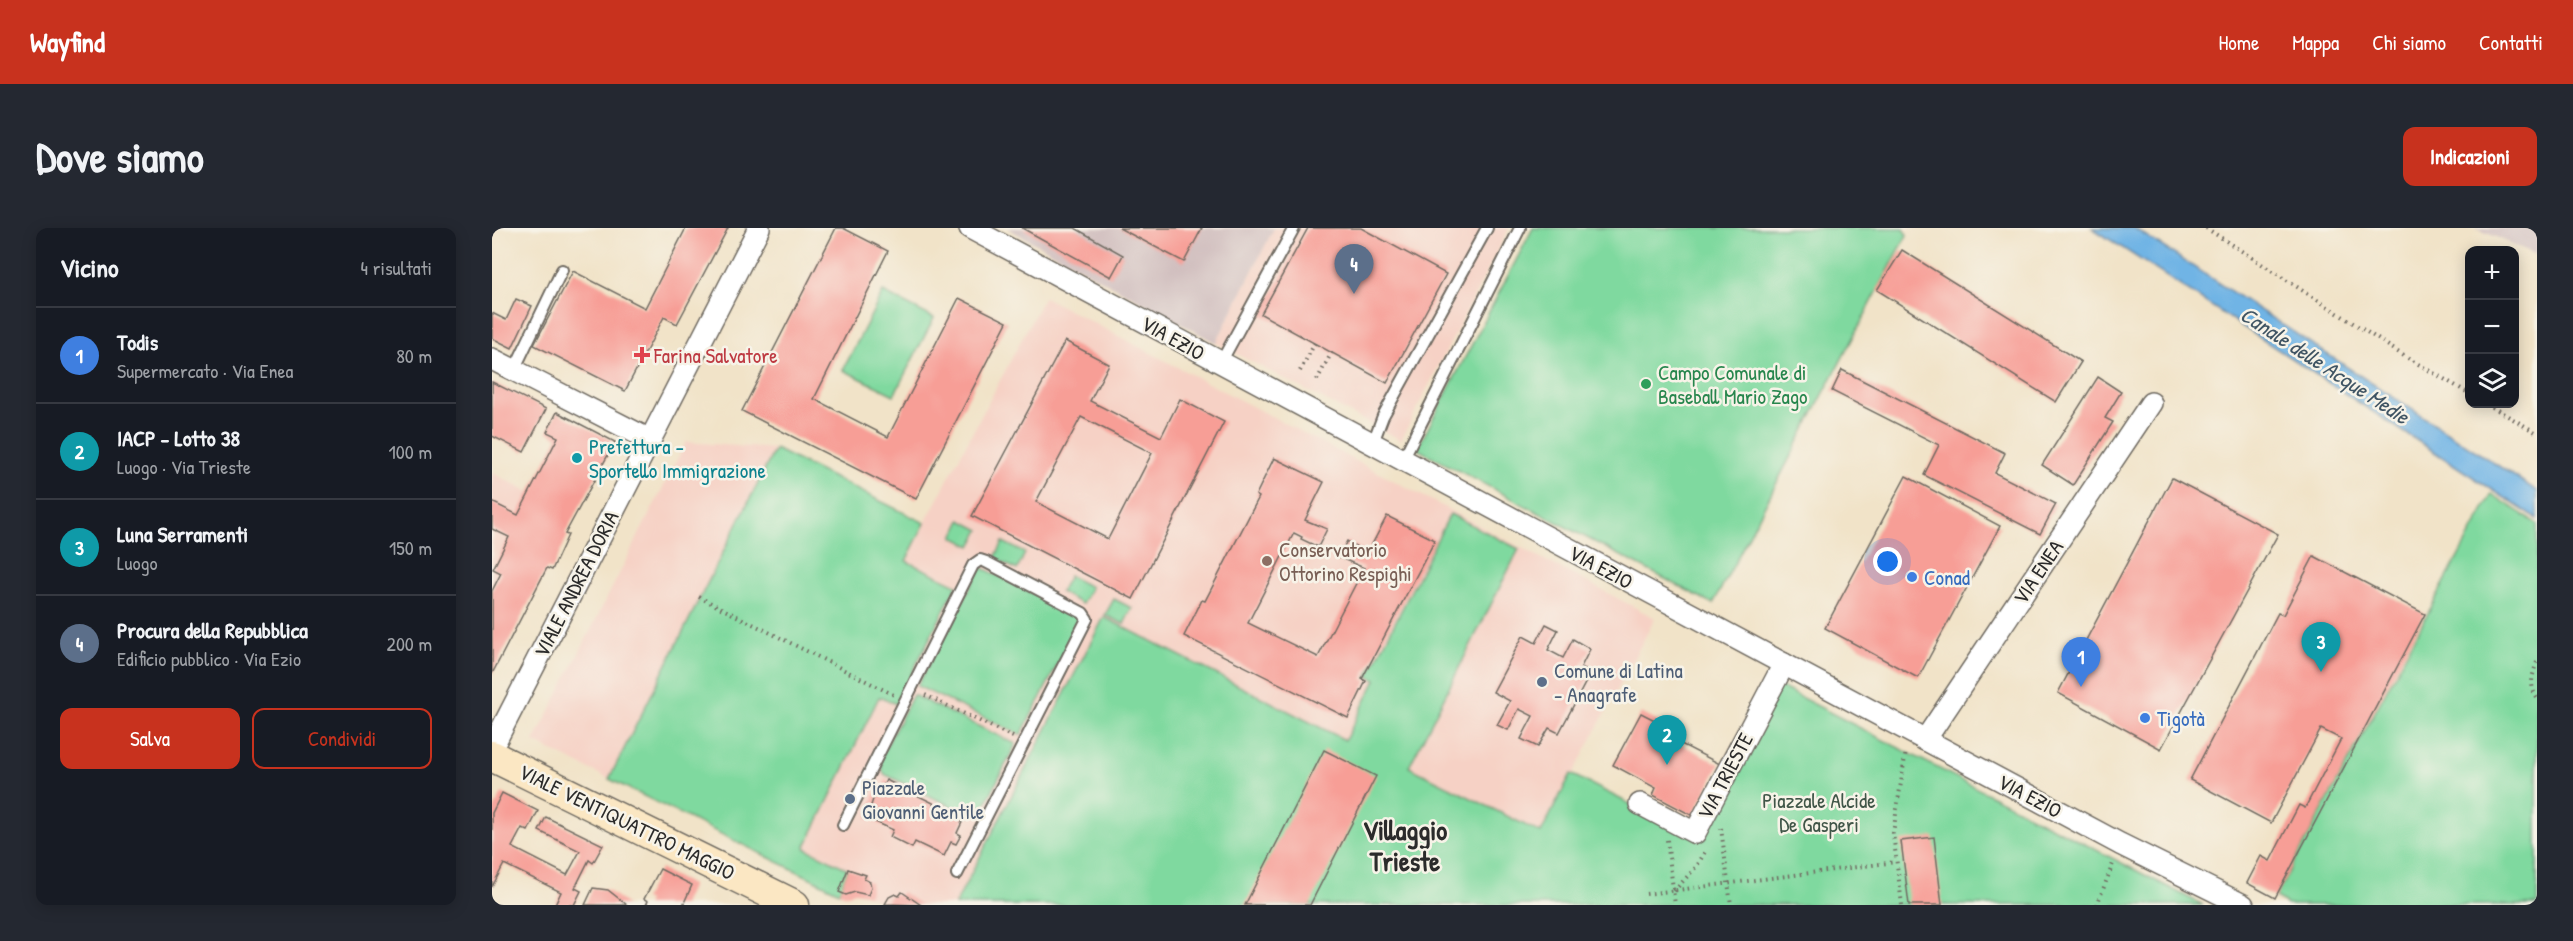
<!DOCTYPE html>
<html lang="it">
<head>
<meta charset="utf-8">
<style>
  :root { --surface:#171b24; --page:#242831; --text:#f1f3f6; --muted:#9ea1a6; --line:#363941; --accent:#c8321e }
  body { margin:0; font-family:"Patrick Hand",sans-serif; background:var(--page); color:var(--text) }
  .controls { position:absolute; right:18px; top:18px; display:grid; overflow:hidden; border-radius:12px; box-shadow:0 3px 15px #0003 }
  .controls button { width:54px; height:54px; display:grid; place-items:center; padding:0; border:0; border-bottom:2px solid var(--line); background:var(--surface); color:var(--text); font:30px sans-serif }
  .you { position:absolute; left:1396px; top:334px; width:21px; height:21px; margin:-15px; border:4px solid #fff; border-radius:50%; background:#1a73e8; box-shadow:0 0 0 9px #1a73e833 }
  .badge { display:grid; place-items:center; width:39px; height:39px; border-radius:50%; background:var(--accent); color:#fff; font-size:20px; font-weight:700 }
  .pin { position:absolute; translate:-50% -50px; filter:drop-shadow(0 2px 3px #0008) }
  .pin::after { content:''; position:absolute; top:32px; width:21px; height:18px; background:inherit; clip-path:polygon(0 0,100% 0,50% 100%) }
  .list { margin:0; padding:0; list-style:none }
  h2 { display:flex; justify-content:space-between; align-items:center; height:78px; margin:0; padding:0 24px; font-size:26px }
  h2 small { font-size:20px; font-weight:400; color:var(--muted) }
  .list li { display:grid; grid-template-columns:39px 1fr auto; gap:18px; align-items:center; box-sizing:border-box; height:96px; padding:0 24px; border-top:2px solid var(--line) }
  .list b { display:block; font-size:22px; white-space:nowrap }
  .list p { margin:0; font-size:20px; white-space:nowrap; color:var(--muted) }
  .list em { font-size:20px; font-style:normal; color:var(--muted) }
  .actions { display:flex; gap:12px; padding:18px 24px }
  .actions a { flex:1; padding:14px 0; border:2px solid var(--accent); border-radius:12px; text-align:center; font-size:21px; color:var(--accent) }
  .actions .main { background:var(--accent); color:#fff }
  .icon { flex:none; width:33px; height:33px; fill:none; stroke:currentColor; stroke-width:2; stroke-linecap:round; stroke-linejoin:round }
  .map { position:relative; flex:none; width:2045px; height:677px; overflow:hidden; border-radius:12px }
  header { display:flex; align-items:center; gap:36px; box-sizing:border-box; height:84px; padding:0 30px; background:var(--accent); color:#fff }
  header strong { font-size:28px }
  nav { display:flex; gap:33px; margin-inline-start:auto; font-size:21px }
  .intro { display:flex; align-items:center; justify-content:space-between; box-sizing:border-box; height:144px; padding:0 36px }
  h1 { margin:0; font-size:42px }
  .button { padding:15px 27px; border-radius:12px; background:var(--accent); color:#fff; font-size:21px; font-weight:700 }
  main { display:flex; gap:36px; padding:0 36px }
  aside { flex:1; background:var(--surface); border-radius:12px; box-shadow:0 3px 15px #0003 }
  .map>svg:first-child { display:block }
</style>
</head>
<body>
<header>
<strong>Wayfind</strong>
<nav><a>Home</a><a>Mappa</a><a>Chi siamo</a><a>Contatti</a></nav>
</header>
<div class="intro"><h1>Dove siamo</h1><a class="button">Indicazioni</a></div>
<main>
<aside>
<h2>Vicino<small>4 risultati</small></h2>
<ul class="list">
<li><span class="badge" style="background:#3f7fe0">1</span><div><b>Todis</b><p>Supermercato · Via Enea</p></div><em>80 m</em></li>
<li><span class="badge" style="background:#0f9aa8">2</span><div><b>IACP - Lotto 38</b><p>Luogo · Via Trieste</p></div><em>100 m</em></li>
<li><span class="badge" style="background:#0f9aa8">3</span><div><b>Luna Serramenti</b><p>Luogo</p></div><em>150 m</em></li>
<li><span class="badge" style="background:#5c6f8a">4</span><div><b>Procura della Repubblica</b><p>Edificio pubblico · Via Ezio</p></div><em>200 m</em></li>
</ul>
<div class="actions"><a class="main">Salva</a><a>Condividi</a></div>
</aside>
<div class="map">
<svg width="2045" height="677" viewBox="0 0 2045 677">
  <rect width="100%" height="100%" fill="#f7f3e8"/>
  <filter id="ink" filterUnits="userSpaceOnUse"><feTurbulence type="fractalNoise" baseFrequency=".0167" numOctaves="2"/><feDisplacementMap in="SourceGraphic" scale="12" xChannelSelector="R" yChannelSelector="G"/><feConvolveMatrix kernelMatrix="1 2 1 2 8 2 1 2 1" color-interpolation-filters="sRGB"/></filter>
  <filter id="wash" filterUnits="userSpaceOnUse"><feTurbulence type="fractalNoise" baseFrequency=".008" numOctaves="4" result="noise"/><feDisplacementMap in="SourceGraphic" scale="24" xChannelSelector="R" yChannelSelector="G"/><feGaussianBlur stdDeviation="1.35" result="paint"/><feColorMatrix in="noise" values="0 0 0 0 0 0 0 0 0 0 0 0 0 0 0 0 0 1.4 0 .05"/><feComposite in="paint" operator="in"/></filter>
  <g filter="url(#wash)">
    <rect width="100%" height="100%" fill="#f1e3c8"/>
    <g fill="#f6d1c5">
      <polygon points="782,0 1017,0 909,212 724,115"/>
      <polygon points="552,69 1163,390 1050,605 1063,612 1028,677 396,677 369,664 358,664 354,667 42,514 194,214 283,221 433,295"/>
      <polygon points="0,245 38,264 76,307 60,342 55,340 0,446"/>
    </g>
    <g fill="#d1bfbf">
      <polygon points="515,0 782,0 724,115"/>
      <polygon points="1983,0 2045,0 2045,27"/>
    </g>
    <g fill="#7fd99f" stroke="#558265" stroke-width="1.5">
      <polygon points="1041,0 1412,0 1415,7 1221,376 925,221"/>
      <polygon points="391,64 442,90 402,167 351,142"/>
      <polygon points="283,221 433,295 414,333 465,357 404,476 387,469 313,620 356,641 347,664 117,551"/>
      <polygon points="2000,266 2045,296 2045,677 1796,677 1783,670"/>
      <polygon points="958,286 1027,321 917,539 1049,605 1079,546 1207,611 1287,458 1711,677 463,677 612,389 853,512 884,452 876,448"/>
      <polygon points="469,292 488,302 479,318 461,309"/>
      <polygon points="511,314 533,325 525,342 503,330"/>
      <polygon points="489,339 590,390 529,507 425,458"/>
      <polygon points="577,348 599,359 590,376 568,364"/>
      <polygon points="622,371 640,380 632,396 613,387"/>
      <polygon points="421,467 524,516 492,579 479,588 392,546 387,532"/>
    </g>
    <polygon fill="#6fb4e5" stroke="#4d7088" stroke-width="1.5" points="1600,0 1642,0 2045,263 2045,291"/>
    <g id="blocks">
      <g fill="#f79e96" fill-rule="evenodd">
        <polygon points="194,0 236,0 185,96 172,89 133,163 42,117 81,43 153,80"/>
        <polygon points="344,0 351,0 396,23 322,171 396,209 467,70 515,94 424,271 250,183"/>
        <polygon points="530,0 583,0 631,27 619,49"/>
        <polygon points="627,0 710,0 692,34"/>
        <polygon points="816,0 869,0 954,46 895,155 769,86"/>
        <polygon points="1410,22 1589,134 1564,174 1385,62"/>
        <polygon points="24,71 40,78 20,120 0,110 0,85 14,92"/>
        <path d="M 573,113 L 617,136 L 598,173 L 669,209 L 688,171 L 732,194 L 641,371 L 480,288 ZM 589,189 L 660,225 L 616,311 L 544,274 Z"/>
        <polygon points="1350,142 1513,225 1503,245 1564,276 1548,306 1432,247 1447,217 1340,163"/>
        <polygon points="1606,149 1629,164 1613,190 1621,194 1581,257 1550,237"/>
        <polygon points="0,154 54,181 32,224 0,208"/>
        <polygon points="65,184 123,214 73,306 76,307 60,342 55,340 0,446 0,363 9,345 1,341 17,309 0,301 0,274 26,287 66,209 55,204"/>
        <polygon points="782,230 832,254 813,292 835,301 826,319 809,311 810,309 802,305 756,395 826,429 872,340 846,329 855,313 878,327 876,324 895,288 943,312 870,451 874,453 856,490 692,408 710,372 713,373 767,269 764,267"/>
        <polygon points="1414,248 1508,298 1426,450 1333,400"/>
        <polygon points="1680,250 1786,306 1669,521 1566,465"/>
        <polygon points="1822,328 1933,386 1783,670 1755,655 1769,628 1778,633 1807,577 1813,580 1849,511 1829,501 1779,595 1698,552 1786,385 1791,387"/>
        <polygon points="1054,396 1066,402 1056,422 1071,430 1081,411 1098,421 1089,439 1099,444 1067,505 1057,500 1046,519 1029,511 1041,488 1027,481 1016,502 1005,497 1018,473 1001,464 1031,408 1044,415"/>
        <polygon points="1149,485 1190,506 1185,514 1228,536 1201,588 1161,567 1164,560 1121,537"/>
        <polygon points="832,522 884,548 818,677 753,677"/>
        <polygon points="394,552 472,590 465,605 469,607 464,616 459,614 452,628 423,614 420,620 398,609 401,602 375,590 383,565 387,567"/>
        <polygon points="10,565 46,583 36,603 30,600 20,619 75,647 88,623 47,603 54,589 111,617 101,635 97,632 83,660 89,663 82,677 63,677 69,664 12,636 0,659 0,585"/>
        <polygon points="1442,609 1450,677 1417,677 1409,613"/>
        <polygon points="168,641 200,657 191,677 154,677 156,673 152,671"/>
        <polygon points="356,641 374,647 372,651 378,654 379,660 376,667 363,664 354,667 347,664"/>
        <polygon points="101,660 116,662 135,677 93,677"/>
        <polygon points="410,664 429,677 393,676 397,669 403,666 407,668"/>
      </g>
    </g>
  </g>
  <g filter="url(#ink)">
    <use href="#blocks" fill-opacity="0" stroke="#706b62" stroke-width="1.5"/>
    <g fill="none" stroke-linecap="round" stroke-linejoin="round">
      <g stroke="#706b62" stroke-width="14">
        <g id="lane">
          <polyline points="728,136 802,0"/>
          <polyline points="22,142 70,42"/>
          <polyline points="880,217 891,188 995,0"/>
          <polyline points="910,233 1028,0"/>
          <polyline points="351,597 481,337 488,332 494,334 591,385 595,391 465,646"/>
        </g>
      </g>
      <g stroke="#706b62" stroke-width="24">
        <g id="street">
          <polyline points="478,0 1628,616 1751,677"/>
          <polyline points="0,131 158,212"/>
          <polyline points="1433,512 1659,175"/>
          <polyline points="0,520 267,0"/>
          <polyline points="1148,576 1203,605 1292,436"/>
        </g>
      </g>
      <g stroke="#706b62" stroke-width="33">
        <polyline id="secondary" points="0,528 302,677"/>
      </g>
      <g stroke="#706b62" stroke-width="4" stroke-dasharray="1.5 4.5" stroke-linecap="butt">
        <polyline points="1714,0 1912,128 1978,166"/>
        <polyline points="808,143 823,115"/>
        <polyline points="825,152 840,124"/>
        <polyline points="1995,176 2045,205"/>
        <polyline points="207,369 402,467"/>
        <path d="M 2045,434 C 2040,448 2037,457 2045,470"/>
        <polyline points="433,467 521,509"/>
        <polyline points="1229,600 1239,677"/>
        <polyline points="1175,612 1183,677"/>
        <polyline points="1182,663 1205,638 1214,622"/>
        <polyline points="1154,666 1404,634"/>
        <polyline points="1410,677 1401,605 1414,523"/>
        <polyline points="1605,677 1622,633"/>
      </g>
      <use href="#lane" stroke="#fff" stroke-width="10"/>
      <use href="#street" stroke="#fff" stroke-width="21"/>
      <use href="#secondary" stroke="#fbe7c3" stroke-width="30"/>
    </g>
  </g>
  <path fill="#e0444e" stroke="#f7f3e8" stroke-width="2" d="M147 118h6v6h6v6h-6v6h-6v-6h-6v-6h6z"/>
  <circle fill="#2e9e5b" stroke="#f7f3e8" stroke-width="2" cx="1154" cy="156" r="6"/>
  <circle fill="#0f9aa8" stroke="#f7f3e8" stroke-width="2" cx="85" cy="230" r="6"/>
  <circle fill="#8d6e63" stroke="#f7f3e8" stroke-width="2" cx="775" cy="333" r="6"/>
  <g fill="#3f7fe0" stroke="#f7f3e8" stroke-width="2">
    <circle cx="1420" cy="349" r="6"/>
    <circle cx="1653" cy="490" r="6"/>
  </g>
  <g fill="#5c6f8a" stroke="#f7f3e8" stroke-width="2">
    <circle cx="1050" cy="454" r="6"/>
    <circle cx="358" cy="571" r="6"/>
  </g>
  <g text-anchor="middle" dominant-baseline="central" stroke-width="5" stroke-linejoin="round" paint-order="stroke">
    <g font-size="21" fill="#2b2b2b" stroke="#f7f3e8">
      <text transform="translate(681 110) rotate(29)">VIA EZIO</text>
      <text transform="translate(1109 339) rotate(28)">VIA EZIO</text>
      <text transform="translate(1546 344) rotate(-56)">VIA ENEA</text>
      <text transform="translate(84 356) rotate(-63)">VIALE ANDREA DORIA</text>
      <text transform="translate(1233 548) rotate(-62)">VIA TRIESTE</text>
      <text transform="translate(1538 568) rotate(28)">VIA EZIO</text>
      <text transform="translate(135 594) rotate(26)">VIALE VENTIQUATTRO MAGGIO</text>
    </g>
    <g font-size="21" fill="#be3a42" stroke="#f7f3e8" text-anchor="start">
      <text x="162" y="127">Farina Salvatore</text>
    </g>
    <g font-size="21" fill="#27864d" stroke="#f7f3e8" text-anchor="start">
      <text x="1166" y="144">Campo Comunale di<tspan x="1166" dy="24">Baseball Mario Zago</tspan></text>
    </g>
    <g font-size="21" fill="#0d838f" stroke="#f7f3e8" text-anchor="start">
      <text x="97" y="218">Prefettura -<tspan x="97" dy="24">Sportello Immigrazione</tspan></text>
    </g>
    <g font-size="21" fill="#785e54" stroke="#f7f3e8" text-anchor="start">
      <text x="787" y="321">Conservatorio<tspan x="787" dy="24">Ottorino Respighi</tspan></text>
    </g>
    <g font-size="21" fill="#366cbe" stroke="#f7f3e8" text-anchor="start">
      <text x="1432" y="349">Conad</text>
      <text x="1665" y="490">Tigotà</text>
    </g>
    <g font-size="21" fill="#4e5e75" stroke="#f7f3e8" text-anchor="start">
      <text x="1062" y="442">Comune di Latina<tspan x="1062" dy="24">- Anagrafe</tspan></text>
      <text x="370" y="559">Piazzale<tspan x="370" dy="24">Giovanni Gentile</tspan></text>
    </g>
    <g font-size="21" fill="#405648" stroke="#f7f3e8">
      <text x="1327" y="572">Piazzale Alcide<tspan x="1327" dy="24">De Gasperi</tspan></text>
    </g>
    <g font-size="22" font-style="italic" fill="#3f5463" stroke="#f7f3e8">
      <text transform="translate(1833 137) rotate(33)">Canale delle Acque Medie</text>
    </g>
    <g font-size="27" font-weight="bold" fill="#2b2b2b" stroke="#f7f3e8">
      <text x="913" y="602">Villaggio<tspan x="913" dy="31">Trieste</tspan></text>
    </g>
  </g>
</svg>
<div class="controls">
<button>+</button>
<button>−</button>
<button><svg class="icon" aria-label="layers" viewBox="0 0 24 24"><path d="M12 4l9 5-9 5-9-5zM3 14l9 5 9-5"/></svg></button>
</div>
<div class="you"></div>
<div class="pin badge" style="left:1589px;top:459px;background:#3f7fe0">1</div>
<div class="pin badge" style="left:1175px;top:537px;background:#0f9aa8">2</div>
<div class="pin badge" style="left:1829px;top:444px;background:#0f9aa8">3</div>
<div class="pin badge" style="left:862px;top:66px;background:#5c6f8a">4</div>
</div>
</main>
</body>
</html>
